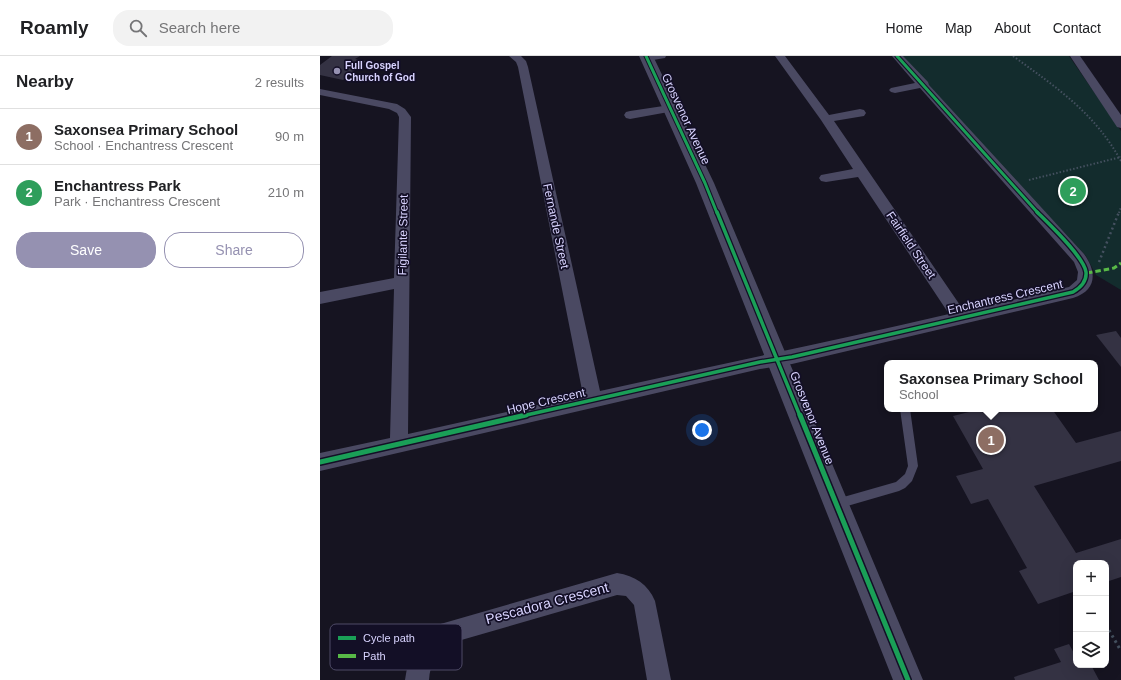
<!DOCTYPE html>
<html lang="en">
<head>
<meta charset="utf-8">
<style>
  :root { --surface:#fff; --page:#f2f2f2; --text:#202124; --muted:#757577; --line:#e0e0e0; --accent:#9591b1 }
  body { margin:0; font-family:Arial,sans-serif; background:var(--page); color:var(--text) }
  .controls { position:absolute; right:12px; bottom:12px; display:grid; overflow:hidden; border-radius:8px; box-shadow:0 4px 16px #0002 }
  .controls button { width:36px; height:36px; display:grid; place-items:center; padding:0; border:0; border-bottom:1px solid var(--line); background:var(--surface); color:var(--text); font:20px sans-serif }
  .you { position:absolute; left:382px; top:374px; width:14px; height:14px; margin:-10px; border:3px solid #fff; border-radius:50%; background:#1a73e8; box-shadow:0 0 0 6px #1a73e833 }
  .badge { display:grid; place-items:center; width:26px; height:26px; border-radius:50%; background:var(--accent); color:#fff; font-size:13px; font-weight:700 }
  .pin { position:absolute; translate:-50% -50%; border:2px solid #fff; box-shadow:0 1px 4px #0006 }
  .popup { position:absolute; left:564px; top:304px; width:214px; height:52px; box-sizing:border-box; display:grid; place-content:center; border-radius:8px; background:var(--surface); filter:drop-shadow(0 1px 3px #0005); font-size:13px; white-space:nowrap; color:var(--muted) }
  .popup b { font-size:15px; color:var(--text) }
  .popup::after { content:''; position:absolute; left:50%; top:100%; margin-left:-8px; border:8px solid transparent; border-top-color:var(--surface) }
  .list { margin:0; padding:0; list-style:none }
  h2 { display:flex; justify-content:space-between; align-items:center; height:52px; margin:0; padding:0 16px; font-size:17px }
  h2 small { font-size:13px; font-weight:400; color:var(--muted) }
  .list li { display:grid; grid-template-columns:26px 1fr auto; gap:12px; align-items:center; box-sizing:border-box; height:56px; padding:0 16px; border-top:1px solid var(--line) }
  .list b { display:block; font-size:15px; white-space:nowrap }
  .list p { margin:0; font-size:13px; white-space:nowrap; color:var(--muted) }
  .list em { font-size:13px; font-style:normal; color:var(--muted) }
  .actions { display:flex; gap:8px; padding:12px 16px }
  .actions a { flex:1; padding:9px 0; border:1px solid var(--accent); border-radius:16px; text-align:center; font-size:14px; color:var(--accent) }
  .actions .main { background:var(--accent); color:#fff }
  .icon { flex:none; width:22px; height:22px; fill:none; stroke:currentColor; stroke-width:2; stroke-linecap:round; stroke-linejoin:round }
  .map { position:relative; flex:none; width:801px; height:624px; overflow:hidden }
  header { display:flex; align-items:center; gap:24px; box-sizing:border-box; height:56px; padding:0 20px; background:var(--surface); border-bottom:1px solid var(--line) }
  header strong { font-size:19px }
  nav { display:flex; gap:22px; margin-inline-start:auto; font-size:14px }
  .search { width:280px; height:36px; background:var(--page); display:flex; align-items:center; gap:10px; box-sizing:border-box; padding:0 14px; border-radius:16px; color:var(--muted); font-size:15px }
  main { display:flex }
  aside { flex:1; background:var(--surface) }
  .map>svg:first-child { display:block }
</style>
</head>
<body>
<header>
<strong>Roamly</strong>
<div class="search"><svg class="icon" aria-label="search" viewBox="0 0 24 24"><circle cx="10" cy="10" r="6"/><path d="M15 15l6 6"/></svg>Search here</div>
<nav><a>Home</a><a>Map</a><a>About</a><a>Contact</a></nav>
</header>
<main>
<aside>
<h2>Nearby<small>2 results</small></h2>
<ul class="list">
<li><span class="badge" style="background:#8d6e63">1</span><div><b>Saxonsea Primary School</b><p>School · Enchantress Crescent</p></div><em>90 m</em></li>
<li><span class="badge" style="background:#2e9e5b">2</span><div><b>Enchantress Park</b><p>Park · Enchantress Crescent</p></div><em>210 m</em></li>
</ul>
<div class="actions"><a class="main">Save</a><a>Share</a></div>
</aside>
<div class="map">
<svg width="801" height="624" viewBox="0 0 801 624">
  <rect width="100%" height="100%" fill="#161421"/>
  <polygon fill="#132c2d" points="580,0 749,0 801,75 801,234 776,219 766,200"/>
  <g fill="#343243">
    <polygon points="12,0 40,0 35,3 46,5 23,24 0,19 0,9"/>
    <polygon points="796,275 801,282 801,311 776,279"/>
    <polygon points="661,353 732,353 756,387 801,375 801,405 714,430 756,497 801,483 801,521 786,526 786,507 756,507 756,535 718,548 699,515 707,512 668,443 651,448 636,420 663,413 633,360"/>
    <polygon points="749,588 756,601 756,609 771,609 779,624 695,624 694,621 741,606 734,593"/>
  </g>
  <g fill="none" stroke-linecap="round" stroke-linejoin="round">
    <g stroke="#44505f" stroke-width="2" stroke-dasharray="1.5 2" stroke-linecap="butt">
      <path d="M 693,0 C 737,32 774,56 801,105"/>
      <polyline points="709,124 801,101"/>
      <polyline points="799,157 801,151"/>
    </g>
    <polyline stroke="#44505f" stroke-width="2.5" stroke-dasharray="2 3" stroke-linecap="butt" points="779,206 799,156"/>
    <polyline stroke="#44505f" stroke-width="3" stroke-dasharray="2.5 3.5" stroke-linecap="butt" points="786,569 801,595"/>
    <polygon fill="#4a4962" fill-rule="evenodd" points="580,353 590,353 598,410 592,425 585,432 579,435 517,453 513,452 512,448 513,444 576,426 585,418 588,410"/>
    <g fill="#4a4962" fill-rule="evenodd">
      <path d="M 189,0 L 201,0 L 206,5 L 208,11 L 280,335 C 396,309 513,285 629,258 L 538,121 L 506,126 L 501,125 L 499,122 L 501,119 L 533,113 L 501,64 L 455,0 L 465,0 L 509,59 L 540,53 L 544,54 L 546,57 L 544,60 L 514,65 L 644,255 L 749,231 L 757,224 L 758,216 L 754,206 L 600,32 L 575,37 L 571,36 L 569,34 L 571,32 L 595,27 L 572,0 L 583,0 L 608,26 L 609,29 L 764,198 C 777,216 777,234 753,242 L 472,308 L 440,313 L 0,415 L 0,397 L 70,382 L 74,233 L 0,248 L 0,236 L 74,222 L 79,61 L 77,57 L 69,53 L 0,39 L 0,33 L 77,48 L 85,53 L 91,61 L 88,378 L 263,339 L 198,11 L 196,6 Z"/>
      <polygon points="323,0 346,0 345,2 327,5 323,4 322,2"/>
      <polygon points="750,0 760,0 801,59 801,72 797,71"/>
      <polygon points="350,49 354,51 356,53 354,55 310,63 306,62 304,59 306,56 310,55"/>
      <path d="M 297,517 C 315,520 328,528 335,545 L 351,624 L 327,624 L 314,549 L 306,540 L 297,539 L 131,587 C 117,596 110,607 109,624 L 85,624 C 88,601 98,582 117,569 Z"/>
    </g>
    <polygon fill="#4a4962" fill-rule="evenodd" points="319,0 333,0 394,127 603,624 573,624 376,127"/>
    <polyline stroke="#58b947" stroke-width="3" stroke-dasharray="5.5 3" stroke-linecap="butt" points="767,217 794,212 801,207"/>
    <g stroke="#130f26" stroke-width="5">
      <g id="cycleway-far2">
        <polyline points="326,0 385,127 397,157"/>
        <polyline points="577,0 718,157"/>
      </g>
    </g>
    <g stroke="#130f26" stroke-width="6">
      <g id="cycleway-far1">
        <polyline points="397,156 480,360"/>
        <path d="M 202,360 L 440,306 L 472,301 L 753,236 C 760,232 767,226 766,216 C 764,201 729,168 717,156"/>
      </g>
    </g>
    <g stroke="#130f26" stroke-width="8">
      <g id="cycleway">
        <polyline points="480,359 588,624"/>
        <polyline points="0,406 206,359"/>
      </g>
    </g>
    <use href="#cycleway-far2" stroke="#1a9f57" stroke-width="3"/>
    <use href="#cycleway-far1" stroke="#1a9f57" stroke-width="3.5"/>
    <use href="#cycleway" stroke="#1a9f57" stroke-width="5"/>
  </g>
  <circle fill="#9591b1" stroke="#130f26" stroke-width="1.5" cx="17" cy="15" r="4"/>
  <g text-anchor="middle" dominant-baseline="central" stroke-width="3.5" stroke-linejoin="round" paint-order="stroke">
    <g font-size="10" font-weight="bold" fill="#d9d4ff" stroke="#130f26" text-anchor="start">
      <text x="25" y="9">Full Gospel<tspan x="25" dy="12">Church of God</tspan></text>
    </g>
    <g font-size="12" fill="#d9d4ff" stroke="#130f26">
      <text transform="translate(366 63) rotate(65)">Grosvenor Avenue</text>
      <text transform="translate(236 170) rotate(78)">Fernande Street</text>
      <text transform="translate(83 179) rotate(-89)">Figilante Street</text>
      <text transform="translate(591 189) rotate(56)">Fairfield Street</text>
      <text transform="translate(685 241) rotate(-13)">Enchantress Crescent</text>
      <text transform="translate(226 345) rotate(-13)">Hope Crescent</text>
      <text transform="translate(492 362) rotate(68)">Grosvenor Avenue</text>
    </g>
    <g font-size="14" fill="#d9d4ff" stroke="#130f26">
      <text transform="translate(227 547) rotate(-15)">Pescadora Crescent</text>
    </g>
  </g>
  <rect x="10" y="568" width="132" height="46" rx="6" fill="#130f26" stroke="#4e4a67" stroke-width="1"/>
  <rect x="18" y="580" width="18" height="4" fill="#1a9f57"/>
  <rect x="18" y="598" width="18" height="4" fill="#58b947"/>
  <g font-size="11" fill="#d9d4ff">
    <text x="43" y="586">Cycle path</text>
    <text x="43" y="604">Path</text>
  </g>
</svg>
<div class="controls">
<button>+</button>
<button>−</button>
<button><svg class="icon" aria-label="layers" viewBox="0 0 24 24"><path d="M12 4l9 5-9 5-9-5zM3 14l9 5 9-5"/></svg></button>
</div>
<div class="you"></div>
<div class="pin badge" style="left:671px;top:384px;background:#8d6e63">1</div>
<div class="popup"><b>Saxonsea Primary School</b>School</div>
<div class="pin badge" style="left:753px;top:135px;background:#2e9e5b">2</div>
</div>
</main>
</body>
</html>
